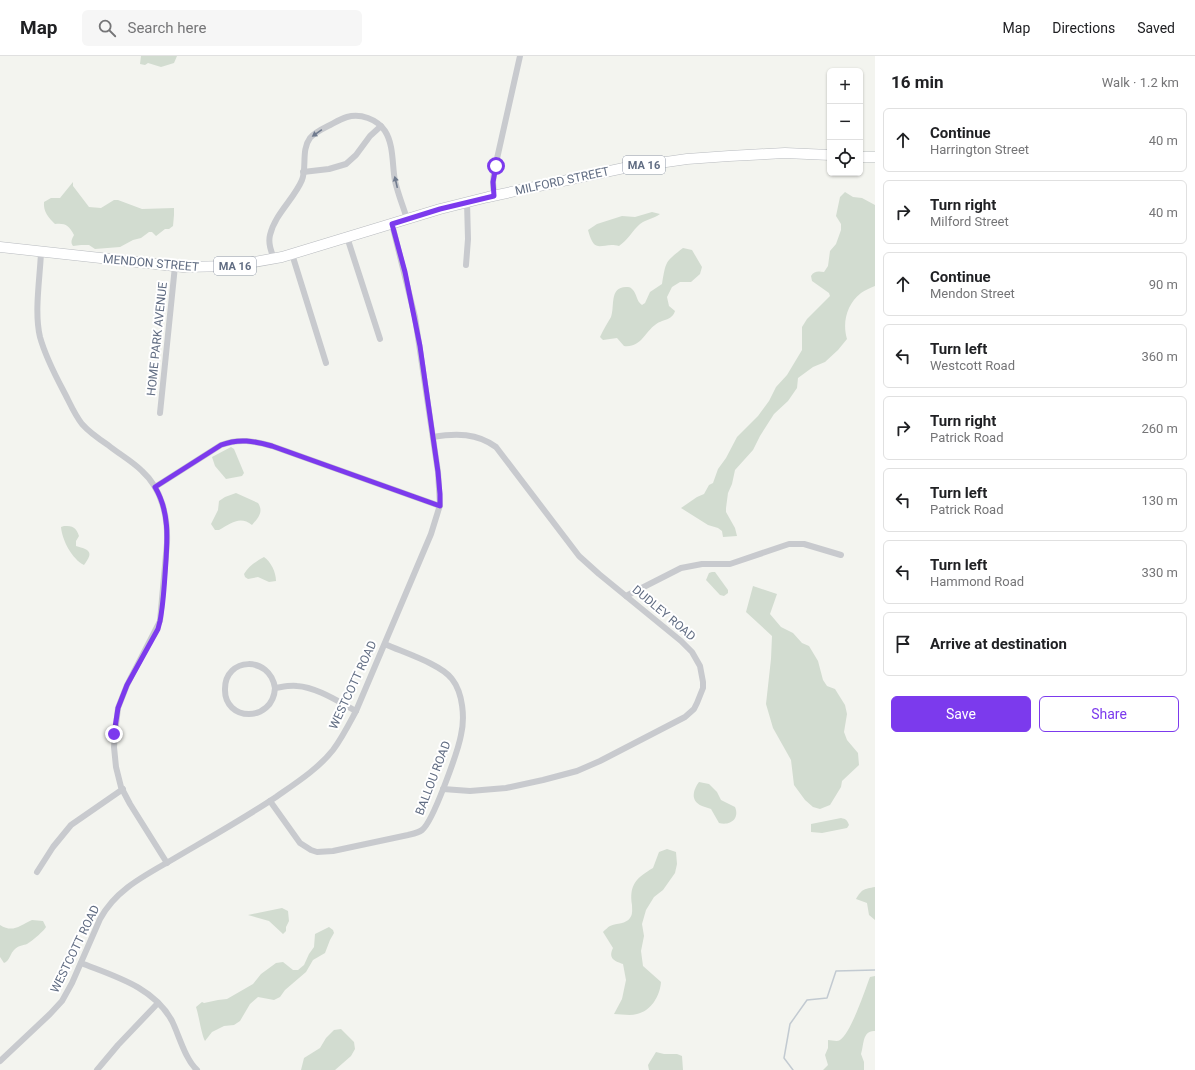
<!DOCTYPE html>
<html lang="en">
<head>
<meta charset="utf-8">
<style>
  :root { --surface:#fff; --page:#f6f6f6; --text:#202124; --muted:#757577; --line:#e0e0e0; --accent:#7c3aed }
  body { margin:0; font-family:Roboto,sans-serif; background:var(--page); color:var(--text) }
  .controls { position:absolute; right:12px; top:12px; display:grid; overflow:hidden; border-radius:6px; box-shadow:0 1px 3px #0004 }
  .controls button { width:36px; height:36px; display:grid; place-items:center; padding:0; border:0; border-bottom:1px solid var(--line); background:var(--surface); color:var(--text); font:20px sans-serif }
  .stop { position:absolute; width:12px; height:12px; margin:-9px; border:3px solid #7c3aed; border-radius:50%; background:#fff }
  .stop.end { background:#7c3aed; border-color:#fff; box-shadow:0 1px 4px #0008 }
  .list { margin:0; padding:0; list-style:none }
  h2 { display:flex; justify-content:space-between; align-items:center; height:52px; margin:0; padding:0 16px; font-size:17px }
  h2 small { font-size:13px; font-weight:400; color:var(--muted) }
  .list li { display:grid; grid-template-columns:26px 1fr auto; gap:12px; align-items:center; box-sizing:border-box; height:64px; margin:0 8px 8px; padding:0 8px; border:1px solid var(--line); border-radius:6px }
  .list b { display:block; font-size:15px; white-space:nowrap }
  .list p { margin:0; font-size:13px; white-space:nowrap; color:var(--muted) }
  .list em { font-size:13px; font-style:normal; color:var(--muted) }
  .actions { display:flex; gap:8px; padding:12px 16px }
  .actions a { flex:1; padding:9px 0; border:1px solid var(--accent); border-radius:6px; text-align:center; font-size:14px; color:var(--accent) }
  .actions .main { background:var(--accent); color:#fff }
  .icon { flex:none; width:22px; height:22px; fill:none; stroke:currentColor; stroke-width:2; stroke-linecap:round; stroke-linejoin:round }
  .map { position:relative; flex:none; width:875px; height:1014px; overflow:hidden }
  header { display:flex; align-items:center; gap:24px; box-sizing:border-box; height:56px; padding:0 20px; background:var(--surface); border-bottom:1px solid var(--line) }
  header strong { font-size:19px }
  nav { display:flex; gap:22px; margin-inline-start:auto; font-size:14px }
  .search { width:280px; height:36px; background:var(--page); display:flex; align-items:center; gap:10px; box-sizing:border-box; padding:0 14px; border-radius:6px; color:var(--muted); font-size:15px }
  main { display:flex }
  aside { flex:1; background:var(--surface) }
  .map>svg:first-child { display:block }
</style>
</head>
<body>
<header>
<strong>Map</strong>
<div class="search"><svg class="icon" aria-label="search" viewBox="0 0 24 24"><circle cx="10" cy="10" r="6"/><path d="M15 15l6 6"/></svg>Search here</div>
<nav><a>Map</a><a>Directions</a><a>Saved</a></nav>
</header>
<main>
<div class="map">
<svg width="875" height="1014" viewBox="0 0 875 1014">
  <rect width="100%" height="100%" fill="#f3f4ef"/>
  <g fill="#d2dcd0">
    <polygon points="141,0 177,0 174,7 161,11 148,7 145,9 140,8"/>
    <path d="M 73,126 L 73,130 L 89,151 L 101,152 L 114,144 L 118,144 L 142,153 L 174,152 L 174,159 L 173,170 L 169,173 L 165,173 L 156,180 L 152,176 L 149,176 L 141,182 L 133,184 L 120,191 L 95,193 L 89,189 L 81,189 L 73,190 C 70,186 72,183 74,179 C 69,169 65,167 55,168 C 49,162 43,156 44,146 L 51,142 L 60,142 Z"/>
    <path d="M 845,136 L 853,141 L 862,142 L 875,149 L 875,230 C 870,232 865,234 861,237 C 847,248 842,266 847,283 L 838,294 L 825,306 L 813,311 L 798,322 L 797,332 L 788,345 L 774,358 L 760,380 L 753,394 L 735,414 L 732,428 L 728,437 L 726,452 L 726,456 L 735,472 L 737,480 L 723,481 L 722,475 L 718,472 L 708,469 L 681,452 L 697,441 L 704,438 L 709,429 L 713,427 L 718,413 L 726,402 L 737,381 L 758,360 L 769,345 L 776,331 L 787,319 L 802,294 L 802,271 L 807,263 L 830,240 L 829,237 L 812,225 L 811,220 C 814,215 818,215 824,216 L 828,210 L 830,195 L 836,188 L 841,174 L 841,168 L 836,160 L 840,141 Z"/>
    <path d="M 652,156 L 660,158 C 653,163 647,163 640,168 C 632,175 628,184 619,190 C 602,185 595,201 588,174 L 597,168 L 622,160 L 635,161 Z"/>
    <path d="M 683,192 L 692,194 L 702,211 L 700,218 L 691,226 L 680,226 L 672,231 L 667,241 L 669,250 L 675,255 C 672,265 662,263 655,269 C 645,276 641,292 624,290 L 617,282 L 603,284 L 600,281 C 603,274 607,268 611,261 C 615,251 609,231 626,231 C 629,231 630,231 632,233 C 637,237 636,245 642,249 L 645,247 L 650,236 L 662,228 C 666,205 665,206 683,192 Z"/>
    <polygon points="231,391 234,393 244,417 242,420 226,423 215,410 212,401"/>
    <path d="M 236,437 L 258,447 C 264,456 258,462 252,469 C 240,459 230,468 219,474 L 215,474 L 211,468 L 218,454 L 219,445 L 225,441 Z"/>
    <path d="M 64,470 C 73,470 76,471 79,480 L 76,485 L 76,490 C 90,494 94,496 84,509 C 72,503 62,484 61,471 Z"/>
    <path d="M 264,501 C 271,506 276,516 276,525 L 269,526 L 258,521 L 248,523 L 245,521 L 244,518 C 249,510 255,506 264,501 Z"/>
    <polygon points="712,516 715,516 728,534 728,537 724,540 720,539 706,524 709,517"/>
    <polygon points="753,530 777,538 770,558 781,571 793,577 802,587 809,590 818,605 823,624 827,630 835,633 845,649 847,658 844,676 847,684 858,697 859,709 842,725 841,731 830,749 820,753 813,751 805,744 794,729 791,704 773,672 766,648 771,603 772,580 746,556"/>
    <path d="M 699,726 L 709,728 L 717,736 L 721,744 L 735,751 C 740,763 730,770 719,767 L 711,753 C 708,752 705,751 702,750 C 690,745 693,734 699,726 Z"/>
    <path d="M 841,762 C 846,763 847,764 849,769 L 847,772 L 822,777 L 811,776 L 811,768 Z"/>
    <path d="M 667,793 L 676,796 L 677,808 L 675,817 L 663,834 L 654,841 L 646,854 L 642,868 L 644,880 L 641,895 L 643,910 L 661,926 C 660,940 651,955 637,958 C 630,960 621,958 614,958 L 622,943 L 626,924 L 623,908 C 614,905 608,902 613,892 L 603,876 C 605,874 608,871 610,870 C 617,867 626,868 630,862 C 633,858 632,854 632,849 C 629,829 636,822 653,812 L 659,796 Z"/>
    <path d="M 875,831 L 875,864 L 869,859 L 867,847 L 856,843 C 862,833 864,833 875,831 Z"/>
    <polygon points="282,852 288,855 289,865 286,871 286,875 283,878 269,865 248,859"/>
    <path d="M 32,864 L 43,865 L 46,871 C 44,875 31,886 27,888 C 24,889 18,890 15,893 C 10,897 10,905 4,907 L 0,901 L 0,869 C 13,877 19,870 32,864 Z"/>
    <path d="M 329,871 L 333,874 L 334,877 L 330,884 L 325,897 L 313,904 L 306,916 L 285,934 L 280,941 L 274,944 L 258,941 L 250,948 L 240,965 L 234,969 L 224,970 L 212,976 L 205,985 C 201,977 199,960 196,951 L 202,946 L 204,947 L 218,944 L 227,943 L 253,928 L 261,918 L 276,907 L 283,906 L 293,914 L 298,914 L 304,909 L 309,898 L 314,891 L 315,878 Z"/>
    <path d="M 875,920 L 875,975 C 862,974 864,990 861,998 L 864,1006 L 864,1014 L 823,1014 L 828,1009 L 825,999 L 828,992 L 828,984 C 832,984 837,986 840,984 C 851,977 865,934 870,921 Z"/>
    <polygon points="341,973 354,986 355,993 351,1000 335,1014 301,1014 304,1002 320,992 326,982 334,974"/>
    <polygon points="656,996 664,998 677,998 682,1000 683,1014 649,1014 648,1009"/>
  </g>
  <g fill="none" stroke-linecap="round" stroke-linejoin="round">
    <polyline stroke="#c2cad1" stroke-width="1.5" points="793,1014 784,1002 790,968 807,944 827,942 836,915 875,914"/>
    <g stroke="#b8bbbf" stroke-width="11">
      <g id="primary">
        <polyline points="860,101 875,101"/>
        <polyline points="0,191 183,211 232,210 282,201 440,153 488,141 624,112 687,103 729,100 785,97 830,99"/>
      </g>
    </g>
    <g stroke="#c8cace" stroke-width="6">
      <polyline points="303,116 329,113 346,108 356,99 370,80 381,70"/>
      <polyline points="494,140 493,126 494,116 520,0"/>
      <polyline points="347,181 380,283"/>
      <path d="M 41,196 C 40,222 34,256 40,281 C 45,299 54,317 63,334 C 69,345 74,358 82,368 C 90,377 99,383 108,389 C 119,398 132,405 142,415 C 162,433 168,461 167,487 L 160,565 L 127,629 L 118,652 L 115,678 L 114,691 L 116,711 L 121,731 L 130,748 L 167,807"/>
      <polyline points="292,198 326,307"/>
      <path d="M 274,203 C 271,195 268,187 270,179 C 275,158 294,143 302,124 C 307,111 301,94 310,82 C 314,77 322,73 328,70 C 334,67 340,63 347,61 C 360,57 377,63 385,75 C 394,89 392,109 395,125 C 398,138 403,150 407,163"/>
      <polyline points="466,209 468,183 467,146"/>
      <polyline points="160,357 175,210"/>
      <path d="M 433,381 C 456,377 477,377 496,391 L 579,500 L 599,518 L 681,585 L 692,596 L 700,610 L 703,626 L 703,632 L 697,647 L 694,653 L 685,661 L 600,705 L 577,715 L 543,724 L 506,732 L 470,735 L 443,733"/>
      <path d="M 155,431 L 221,389 C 239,382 254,385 272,390 L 440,450"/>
      <polyline points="626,540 681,512 702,508 730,508 789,488 804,488 841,499"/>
      <path d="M 275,632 C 270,599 225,601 225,633 C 224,666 273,667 275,632 C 282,631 290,629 297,630 C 316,631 339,646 356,655"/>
      <path d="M 270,745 L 300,787 L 311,794 L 317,796 L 333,795 L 408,779 C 412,778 418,777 422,774 C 433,766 458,695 461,679 C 465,662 463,637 452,623 C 441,608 402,596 385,588"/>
      <polyline points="37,816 53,791 71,769 123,733"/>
      <path d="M 81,907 C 114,920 154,931 172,965 C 179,979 185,1003 197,1014"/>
      <path d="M 0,1005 L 50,958 L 62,945 L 72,927 L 100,863 C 116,833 146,819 175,802 C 209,782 243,763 276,741 C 296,727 318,713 333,694 C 342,682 349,668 356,655 L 431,478 L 440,449 L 438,416 L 415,261 L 392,168"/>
      <polyline points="97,1014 118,989 158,947"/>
    </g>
    <use href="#primary" stroke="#fff" stroke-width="10"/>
  </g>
  <defs><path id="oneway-solid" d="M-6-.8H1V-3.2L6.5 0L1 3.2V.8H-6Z"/></defs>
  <g fill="#707b8e">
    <use href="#oneway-solid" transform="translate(317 77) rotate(145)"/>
    <use href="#oneway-solid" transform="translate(396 126) rotate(-103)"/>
  </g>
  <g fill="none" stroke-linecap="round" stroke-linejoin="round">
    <path stroke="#7c3aed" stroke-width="5" d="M 114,678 L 118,652 L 127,629 L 158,573 L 160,565 C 163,550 164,534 165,519 C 167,488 171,458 155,431 L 221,389 C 239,382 254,385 272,390 L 440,450 L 440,438 L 438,416 L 420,290 L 405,216 L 392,168 L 440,153 L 494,140 L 493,126 L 496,110"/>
  </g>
  <g text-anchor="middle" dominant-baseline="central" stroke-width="4" stroke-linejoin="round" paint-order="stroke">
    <g fill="#fff" stroke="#9099a8" stroke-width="1">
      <rect x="623" y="100" width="42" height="18" rx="3"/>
      <rect x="214" y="201" width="42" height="18" rx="3"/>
    </g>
    <g font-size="11" font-weight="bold" fill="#616d83">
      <text x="644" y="109">MA 16</text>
      <text x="235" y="210">MA 16</text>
    </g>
    <g font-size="12" fill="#616d83" stroke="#fff">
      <text transform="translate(562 125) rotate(-12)">MILFORD STREET</text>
      <text transform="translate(151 207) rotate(5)">MENDON STREET</text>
      <text transform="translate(157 283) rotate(-84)">HOME PARK AVENUE</text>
      <text transform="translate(664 557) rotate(40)">DUDLEY ROAD</text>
      <text transform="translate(353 629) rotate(-65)">WESTCOTT ROAD</text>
      <text transform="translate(433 722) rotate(-69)">BALLOU ROAD</text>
      <text transform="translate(75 893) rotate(-64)">WESTCOTT ROAD</text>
    </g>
  </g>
</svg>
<div class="controls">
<button>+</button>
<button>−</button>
<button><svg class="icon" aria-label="locate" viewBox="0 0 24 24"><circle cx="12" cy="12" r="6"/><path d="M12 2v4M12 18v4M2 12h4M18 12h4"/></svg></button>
</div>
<div class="stop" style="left:496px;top:110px"></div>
<div class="stop end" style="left:114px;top:678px"></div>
</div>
<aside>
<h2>16 min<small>Walk · 1.2 km</small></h2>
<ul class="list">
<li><svg class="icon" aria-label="ahead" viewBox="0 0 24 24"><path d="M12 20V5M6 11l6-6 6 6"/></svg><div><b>Continue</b><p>Harrington Street</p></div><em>40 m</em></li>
<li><svg class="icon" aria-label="right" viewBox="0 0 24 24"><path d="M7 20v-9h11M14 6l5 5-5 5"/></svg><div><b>Turn right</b><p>Milford Street</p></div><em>40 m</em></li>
<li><svg class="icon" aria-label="ahead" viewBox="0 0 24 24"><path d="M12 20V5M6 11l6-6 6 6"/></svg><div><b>Continue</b><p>Mendon Street</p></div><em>90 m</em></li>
<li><svg class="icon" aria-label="left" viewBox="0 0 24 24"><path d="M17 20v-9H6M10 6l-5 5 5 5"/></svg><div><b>Turn left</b><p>Westcott Road</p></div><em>360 m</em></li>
<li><svg class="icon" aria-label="right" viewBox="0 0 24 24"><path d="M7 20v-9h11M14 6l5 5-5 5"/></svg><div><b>Turn right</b><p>Patrick Road</p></div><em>260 m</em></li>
<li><svg class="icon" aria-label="left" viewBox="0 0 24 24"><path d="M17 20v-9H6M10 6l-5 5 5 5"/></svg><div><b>Turn left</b><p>Patrick Road</p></div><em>130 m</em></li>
<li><svg class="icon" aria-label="left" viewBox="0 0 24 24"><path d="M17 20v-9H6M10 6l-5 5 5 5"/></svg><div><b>Turn left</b><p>Hammond Road</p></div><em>330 m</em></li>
<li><svg class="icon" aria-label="arrive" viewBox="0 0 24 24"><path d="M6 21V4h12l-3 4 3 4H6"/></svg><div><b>Arrive at destination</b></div></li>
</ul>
<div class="actions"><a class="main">Save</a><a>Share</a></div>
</aside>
</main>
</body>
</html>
